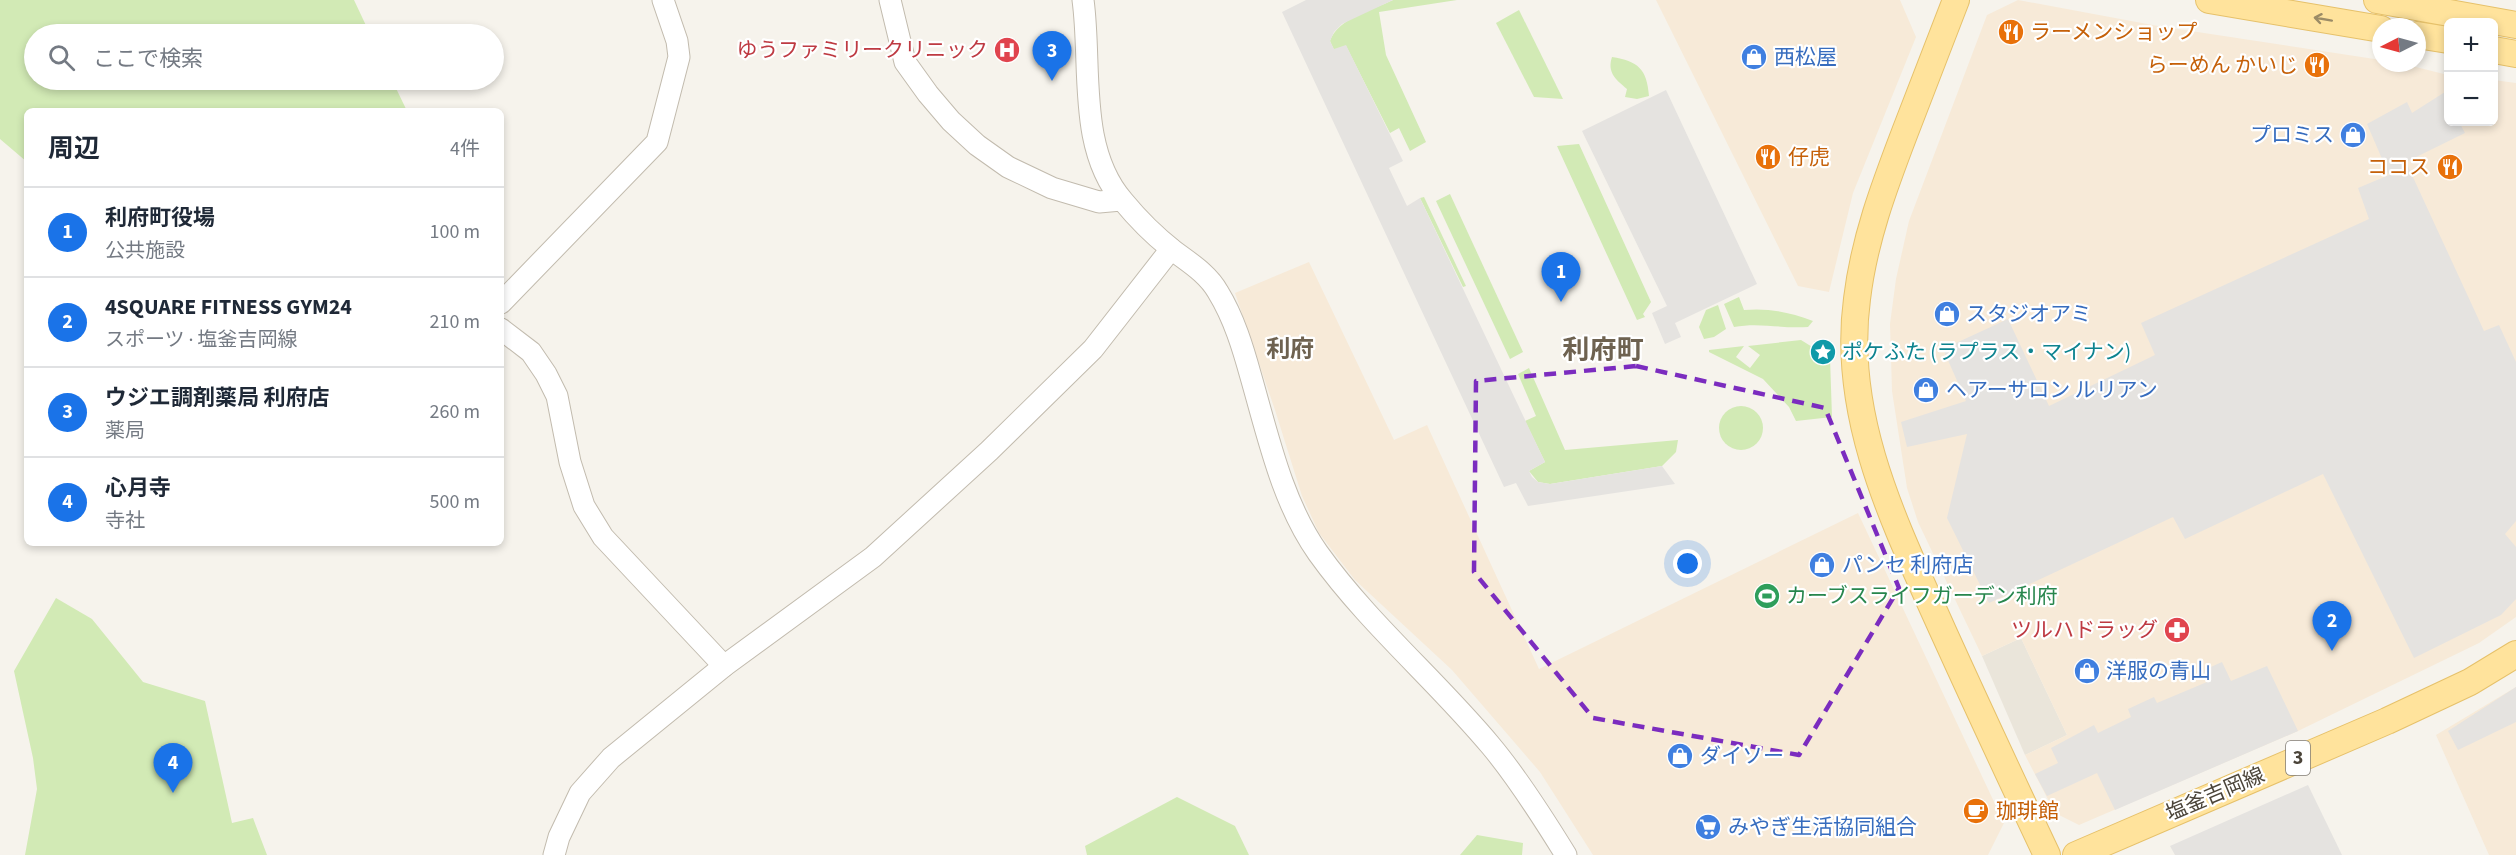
<!DOCTYPE html>
<html lang="ja">
<head>
<meta charset="utf-8">
<style>
  :root { --surface:#fff; --page:#f6f6f7; --text:#1f2937; --muted:#747a83; --line:#e0e1e3; --accent:#1a73e8 }
  body { margin:0; font-family:"Source Sans 3","Noto Sans JP",sans-serif; background:var(--page); color:var(--text) }
  .controls { position:absolute; right:18px; top:18px; display:grid; overflow:hidden; border-radius:9px; box-shadow:0 3px 9px #0003 }
  .controls button { width:54px; height:54px; display:grid; place-items:center; padding:0; border:0; border-bottom:2px solid var(--line); background:var(--surface); color:var(--text); font:30px sans-serif }
  .compass { position:absolute; left:2372px; top:18px; width:54px; height:54px; border-radius:50%; background:var(--surface); box-shadow:0 3px 9px #0003; rotate:264deg }
  .you { position:absolute; left:1688px; top:564px; width:21px; height:21px; margin:-15px; border:4px solid #fff; border-radius:50%; background:#1a73e8; box-shadow:0 0 0 9px #1a73e833 }
  .badge { display:grid; place-items:center; width:39px; height:39px; border-radius:50%; background:var(--accent); color:#fff; font-size:20px; font-weight:700 }
  .pin { position:absolute; translate:-50% -50px; filter:drop-shadow(0 2px 3px #0008) }
  .pin::after { content:''; position:absolute; top:32px; width:21px; height:18px; background:inherit; clip-path:polygon(0 0,100% 0,50% 100%) }
  .list { margin:0; padding:0; list-style:none }
  h2 { display:flex; justify-content:space-between; align-items:center; height:78px; margin:0; padding:0 24px; font-size:26px }
  h2 small { font-size:20px; font-weight:400; color:var(--muted) }
  .list li { display:grid; grid-template-columns:39px 1fr auto; gap:18px; align-items:center; box-sizing:border-box; height:90px; padding:0 24px; border-top:2px solid var(--line) }
  .list b { display:block; font-size:22px; white-space:nowrap }
  .list p { margin:0; font-size:20px; white-space:nowrap; color:var(--muted) }
  .list em { font-size:20px; font-style:normal; color:var(--muted) }
  .icon { flex:none; width:33px; height:33px; fill:none; stroke:currentColor; stroke-width:2; stroke-linecap:round; stroke-linejoin:round }
  .map { position:relative; flex:none; width:2516px; height:855px; overflow:hidden }
  .search { position:absolute; background:var(--surface); box-shadow:0 3px 9px #0003; left:24px; top:24px; width:480px; height:66px; display:flex; align-items:center; gap:15px; box-sizing:border-box; padding:0 21px; border-radius:33px; color:var(--muted); font-size:22px }
  .panel { position:absolute; background:var(--surface); box-shadow:0 3px 9px #0003; left:24px; top:108px; width:480px; height:438px; border-radius:9px }
  .map>svg:first-child { display:block }
</style>
</head>
<body>
<div class="map">
<svg width="2516" height="855" viewBox="0 0 2516 855">
  <rect width="100%" height="100%" fill="#f6f3ec"/>
  <polygon fill="#eae5da" points="2021,638 2067,735 2025,755 1982,656"/>
  <g fill="#f7ead8">
    <polygon points="1656,0 1900,0 1916,37 1853,193 1829,292 1798,286"/>
    <polygon points="2018,0 2158,26 2381,60 2381,63 2400,63 2448,75 2448,122 2494,122 2494,80 2516,83 2516,617 2479,643 2298,731 2079,825 2055,813 2025,755 2067,735 2021,638 1982,656 1918,522 1907,488 1892,391 1890,324 1896,279 1909,221 1987,15"/>
    <polygon points="1309,262 1394,440 1427,425 1539,669 1858,513 2004,823 1988,855 1593,855 1540,772 1452,670 1355,580 1319,533 1302,496 1275,410 1235,293"/>
    <polygon points="2516,687 2516,855 2489,855 2436,735"/>
  </g>
  <g fill="#d2eab5">
    <polygon points="0,0 354,0 370,34 34,34 34,80 392,80 407,111 27,111 27,162 0,139"/>
    <path d="M 1393,0 L 1457,0 L 1379,12 L 1386,55 L 1426,142 L 1410,151 L 1399,128 L 1390,133 L 1346,46 L 1334,50 L 1330,41 C 1338,18 1373,10 1393,0 Z"/>
    <polygon points="1519,10 1563,99 1534,97 1496,23"/>
    <path d="M 1612,57 C 1638,61 1647,69 1649,96 L 1637,99 L 1625,97 L 1627,89 C 1615,79 1607,72 1612,57 Z"/>
    <polygon points="1579,144 1651,302 1643,314 1645,317 1637,320 1557,146"/>
    <polygon points="1450,194 1523,352 1510,359 1436,201"/>
    <polygon points="1424,197 1466,286 1463,287 1420,198"/>
    <path d="M 1739,297 L 1744,310 C 1769,308 1789,312 1813,321 L 1808,327 C 1782,329 1760,322 1734,327 L 1724,304 Z"/>
    <polygon points="1718,305 1726,329 1714,337 1704,339 1699,327 1706,310"/>
    <polygon points="1801,340 1830,358 1832,417 1796,421 1789,407 1763,379 1709,352 1709,350 1744,346 1736,357 1750,368 1760,355 1748,346"/>
    <polygon points="1529,368 1565,450 1678,440 1676,452 1662,466 1550,484 1538,482 1529,471 1545,462 1525,421 1536,416 1518,374"/>
    <circle cx="1741" cy="428" r="22"/>
    <polygon points="56,598 92,619 143,682 205,701 232,823 253,818 267,855 25,855 37,789 33,758 14,671"/>
    <polygon points="1177,797 1235,826 1249,855 1087,855 1085,846"/>
    <polygon points="1477,835 1523,843 1522,855 1460,855"/>
  </g>
  <g fill="#e5e3e0">
    <polygon points="1306,0 1393,0 1342,24 1334,32 1330,41 1334,49 1346,45 1403,161 1389,168 1407,206 1420,198 1545,462 1529,471 1532,477 1538,482 1550,484 1662,466 1675,484 1528,506 1516,483 1504,487 1282,12"/>
    <polygon points="1666,90 1757,284 1675,323 1681,337 1665,344 1652,313 1667,306 1582,131"/>
    <polygon points="2445,92 2448,99 2448,122 2459,122 2465,133 2406,162 2484,331 2499,325 2516,362 2516,521 2505,534 2516,547 2516,599 2501,615 2414,658 2323,474 2185,539 2173,517 1989,603 1947,518 1967,434 1907,447 1901,422 1966,401 1943,349 2008,319 2049,406 2155,355 2141,323 2369,219 2358,188 2389,175 2367,124 2407,102 2412,113"/>
    <polygon points="2222,662 2231,681 2267,666 2298,731 2115,810 2097,773 2047,796 2035,774 2058,763 2051,748 2094,725 2098,733 2131,717 2128,709 2154,697 2157,703 2207,682 2202,671"/>
    <polygon points="2516,687 2516,722 2458,750 2448,731"/>
    <polygon points="2308,785 2342,855 2175,855 2170,846"/>
  </g>
  <g fill="none" stroke-linecap="round" stroke-linejoin="round">
    <g stroke="#c2bbae" stroke-width="23">
      <g id="minor">
        <polyline points="890,0 905,62 928,94 951,121 977,145 1008,167 1052,188 1099,202 1121,200"/>
        <path d="M 1083,0 C 1092,65 1077,148 1123,201 C 1137,218 1156,237 1174,251 C 1190,263 1208,274 1218,292 C 1234,318 1243,348 1251,377 C 1268,436 1282,502 1318,553 C 1368,623 1436,680 1491,746 C 1517,777 1545,821 1566,855"/>
        <polyline points="501,303 657,142 679,57 677,41 663,0"/>
        <polyline points="501,329 531,352 546,374 557,396 570,462 584,506 603,537 724,666"/>
        <polyline points="554,855 559,837 580,793 611,758 724,666 873,557 989,451 1093,349 1171,249"/>
      </g>
    </g>
    <g stroke="#e6c16a" stroke-width="28">
      <g id="major">
        <path d="M 1956,0 C 1939,44 1922,88 1905,132 C 1884,187 1864,240 1857,299 C 1841,418 1896,526 1943,631 C 1977,706 2012,781 2047,855"/>
        <polyline points="2209,0 2381,29"/>
        <polyline points="2377,0 2516,25"/>
        <polyline points="2417,35 2448,40"/>
        <polyline points="2494,50 2516,54"/>
        <polyline points="2076,855 2387,721 2470,682 2516,654"/>
      </g>
    </g>
    <use href="#minor" stroke="#fff" stroke-width="21"/>
    <use href="#major" stroke="#ffe39c" stroke-width="26"/>
  </g>
  <defs><path id="oneway-shaft" d="M-6 0H5M1.5-3L5.5 0L1.5 3" fill="none" stroke-width="1.6" stroke-linecap="round" stroke-linejoin="round" transform="scale(1.5)"/></defs>
  <use stroke="#9c8c66" href="#oneway-shaft" transform="translate(2323 19) rotate(-170)"/>
  <path fill="none" stroke="#7b2cbf" stroke-width="4.5" stroke-dasharray="12 8" stroke-linejoin="round" d="M 1636,366 L 1825,408 L 1899,588 L 1799,755 L 1593,718 L 1474,572 L 1476,381 Z"/>
  <defs>
    <g id="restaurant-disc" transform="scale(1.35)"><circle r="9.5" fill="#e8710a" stroke="#fff"/><path d="M-5-6h1v4h1v-4h1v4h1v-4h1v5L-1.5 .5V6h-2V.5L-5-1ZM5-6V6H3V1.5H1.5Q1.5-4 5-6Z" fill="#fff"/></g>
    <g id="hospital-disc" transform="scale(1.35)"><circle r="9.5" fill="#e0444e" stroke="#fff"/><path d="M-5-5h3v3.5h4V-5h3V5h-3V1.5h-4V5h-3Z" fill="#fff"/></g>
    <g id="shop-disc" transform="scale(1.35)"><circle r="9.5" fill="#3f7fe0" stroke="#fff"/><path d="M-5-2.5h2.3a2.7 3.5 0 0 1 5.4 0H5L5.5 6h-11ZM-1.5-2.5h3a1.5 2.3 0 0 0-3 0Z" fill="#fff"/></g>
    <g id="sight-disc" transform="scale(1.35)"><circle r="9.5" fill="#0f9aa8" stroke="#fff"/><path d="M0-6L1.8-2.2L6-1.7L2.9 1.2L3.7 5.4L0 3.3L-3.7 5.4L-2.9 1.2L-6-1.7L-1.8-2.2Z" fill="#fff"/></g>
    <g id="stadium-disc" transform="scale(1.35)"><circle r="9.5" fill="#2e9e5b" stroke="#fff"/><path d="M0-5a6.5 5 0 1 0 0 10a6.5 5 0 1 0 0-10ZM-3.5-1.8h7v3.6h-7Z" fill="#fff"/></g>
    <g id="pharmacy-disc" transform="scale(1.35)"><circle r="9.5" fill="#e0444e" stroke="#fff"/><path d="M-2-6h4v4h4v4h-4v4h-4v-4h-4v-4h4Z" fill="#fff"/></g>
    <g id="cafe-disc" transform="scale(1.35)"><circle r="9.5" fill="#e8710a" stroke="#fff"/><path d="M-5.5-4.5H6V0H3Q3 3.5 0 3.5H-2.5Q-5.5 3.5-5.5 0ZM3-3.2v2h1.7v-2ZM-6 4.5H4V6H-6Z" fill="#fff"/></g>
    <g id="supermarket-disc" transform="scale(1.35)"><circle r="9.5" fill="#3f7fe0" stroke="#fff"/><path d="M-6-5.5h2.5l.6 2H6L4.5 2H-2.5L-4.4-4H-6ZM-1.5 3.2a1.3 1.3 0 1 0 .1 0ZM3 3.2a1.3 1.3 0 1 0 .1 0Z" fill="#fff"/></g>
  </defs>
  <g fill-rule="evenodd">
    <use href="#restaurant-disc" x="2011" y="32"/>
    <use href="#hospital-disc" x="1007" y="50"/>
    <use href="#shop-disc" x="1754" y="57"/>
    <use href="#restaurant-disc" x="2317" y="65"/>
    <use href="#shop-disc" x="2353" y="135"/>
    <use href="#restaurant-disc" x="1768" y="157"/>
    <use href="#restaurant-disc" x="2450" y="167"/>
    <use href="#shop-disc" x="1947" y="314"/>
    <use href="#sight-disc" x="1823" y="352"/>
    <use href="#shop-disc" x="1926" y="390"/>
    <use href="#shop-disc" x="1822" y="565"/>
    <use href="#stadium-disc" x="1767" y="596"/>
    <use href="#pharmacy-disc" x="2177" y="630"/>
    <use href="#shop-disc" x="2087" y="671"/>
    <use href="#shop-disc" x="1680" y="756"/>
    <use href="#cafe-disc" x="1976" y="811"/>
    <use href="#supermarket-disc" x="1708" y="827"/>
  </g>
  <g text-anchor="middle" dominant-baseline="central" stroke-width="4.5" stroke-linejoin="round" paint-order="stroke">
    <rect fill="#fff" stroke="#817c74" stroke-width="1.5" x="2286" y="741" width="24" height="34" rx="4.5"/>
    <g font-size="20" font-weight="bold" fill="#4b4439">
      <text x="2298" y="758">3</text>
    </g>
    <g font-size="21" fill="#c56008" stroke="#fff" text-anchor="start">
      <text x="2030" y="32">ラーメンショップ</text>
      <text x="2298" y="65" text-anchor="end">らーめん かいじ</text>
      <text x="1788" y="157">仔虎</text>
      <text x="2430" y="167" text-anchor="end">ココス</text>
      <text x="1996" y="811">珈琲館</text>
    </g>
    <g font-size="21" fill="#be3a42" stroke="#fff" text-anchor="end">
      <text x="988" y="50">ゆうファミリークリニック</text>
      <text x="2158" y="630">ツルハドラッグ</text>
    </g>
    <g font-size="21" fill="#366cbe" stroke="#fff" text-anchor="start">
      <text x="1774" y="57">西松屋</text>
      <text x="2334" y="135" text-anchor="end">プロミス</text>
      <text x="1966" y="314">スタジオアミ</text>
      <text x="1946" y="390">ヘアーサロン ルリアン</text>
      <text x="1842" y="565">パンセ 利府店</text>
      <text x="2106" y="671">洋服の青山</text>
      <text x="1700" y="756">ダイソー</text>
      <text x="1728" y="827">みやぎ生活協同組合</text>
    </g>
    <g font-size="21" fill="#0d838f" stroke="#fff" text-anchor="start">
      <text x="1842" y="352">ポケふた (ラプラス・マイナン)</text>
    </g>
    <g font-size="21" fill="#27864d" stroke="#fff" text-anchor="start">
      <text x="1786" y="596">カーブスライフガーデン利府</text>
    </g>
    <g font-size="21" fill="#4b4439" stroke="#fff">
      <text transform="translate(2215 794) rotate(-23)">塩釜吉岡線</text>
    </g>
    <g font-size="24" font-weight="bold" fill="#6e6250" stroke="#fff">
      <text x="1290" y="349">利府</text>
    </g>
    <g font-size="27" font-weight="bold" fill="#6e6250" stroke="#fff">
      <text x="1603" y="350">利府町</text>
    </g>
  </g>
</svg>
<div class="controls">
<button>+</button>
<button>−</button>
</div>
<svg class="compass" viewBox="-18 -18 36 36"><path d="M0-13l5 13h-10z" fill="#e53935"/><path d="M0 13l5-13h-10z" fill="#747a83"/></svg>
<div class="you"></div>
<div class="pin badge" style="left:1561px;top:302px">1</div>
<div class="pin badge" style="left:2332px;top:651px">2</div>
<div class="pin badge" style="left:1052px;top:81px">3</div>
<div class="pin badge" style="left:173px;top:793px">4</div>
<div class="search"><svg class="icon" aria-label="search" viewBox="0 0 24 24"><circle cx="10" cy="10" r="6"/><path d="M15 15l6 6"/></svg>ここで検索</div>
<section class="panel">
<h2>周辺<small>4件</small></h2>
<ul class="list">
<li><span class="badge">1</span><div><b>利府町役場</b><p>公共施設</p></div><em>100 m</em></li>
<li><span class="badge">2</span><div><b>4SQUARE FITNESS GYM24</b><p>スポーツ · 塩釜吉岡線</p></div><em>210 m</em></li>
<li><span class="badge">3</span><div><b>ウジエ調剤薬局 利府店</b><p>薬局</p></div><em>260 m</em></li>
<li><span class="badge">4</span><div><b>心月寺</b><p>寺社</p></div><em>500 m</em></li>
</ul>
</section>
</div>
</body>
</html>
